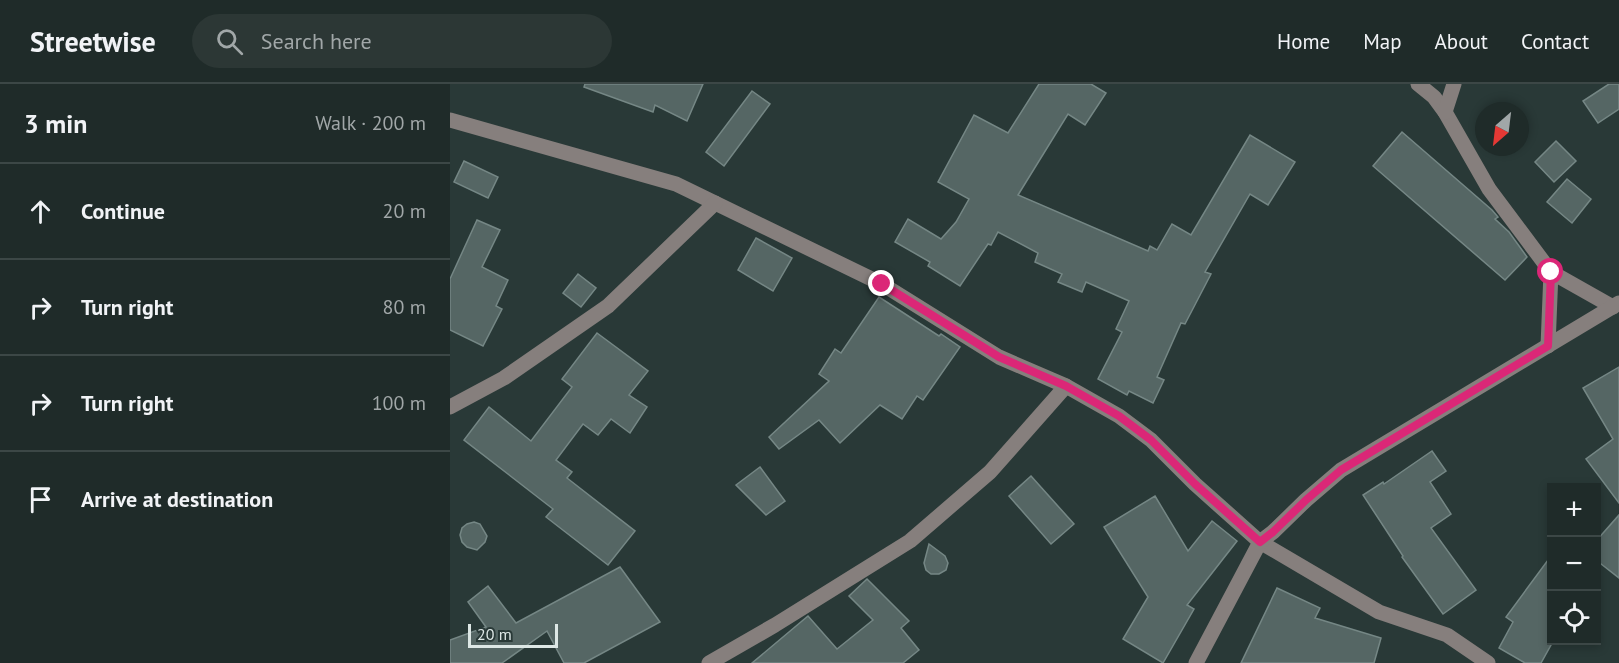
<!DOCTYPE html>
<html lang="en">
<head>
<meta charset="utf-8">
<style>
  :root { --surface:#1f2b29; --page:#2c3735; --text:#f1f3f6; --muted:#a1a7a8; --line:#3c4746 }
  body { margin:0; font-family:"PT Sans",sans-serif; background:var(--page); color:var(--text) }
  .controls { position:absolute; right:18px; bottom:18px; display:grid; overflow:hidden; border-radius:0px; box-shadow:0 3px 9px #0003 }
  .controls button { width:54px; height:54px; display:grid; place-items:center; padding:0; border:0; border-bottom:2px solid var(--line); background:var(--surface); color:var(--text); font:30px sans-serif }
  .compass { position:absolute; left:1025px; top:18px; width:54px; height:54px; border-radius:50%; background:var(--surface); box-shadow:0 3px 9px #0003; rotate:208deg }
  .scale { position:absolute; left:18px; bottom:15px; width:90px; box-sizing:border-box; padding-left:6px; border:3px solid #dde7e5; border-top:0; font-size:16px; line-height:21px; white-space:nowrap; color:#dde7e5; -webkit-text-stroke:4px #293937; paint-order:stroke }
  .stop { position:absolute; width:18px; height:18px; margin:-14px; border:4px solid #db2777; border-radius:50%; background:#fff }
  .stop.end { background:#db2777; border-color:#fff; box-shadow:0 2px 6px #0008 }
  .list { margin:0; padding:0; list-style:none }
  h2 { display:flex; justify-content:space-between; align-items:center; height:78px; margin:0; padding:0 24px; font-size:26px }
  h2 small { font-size:20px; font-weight:400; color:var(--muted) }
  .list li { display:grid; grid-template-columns:39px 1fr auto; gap:18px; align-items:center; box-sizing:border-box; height:96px; padding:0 24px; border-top:2px solid var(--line) }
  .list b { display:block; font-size:22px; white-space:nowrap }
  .list em { font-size:20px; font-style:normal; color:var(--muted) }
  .icon { flex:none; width:33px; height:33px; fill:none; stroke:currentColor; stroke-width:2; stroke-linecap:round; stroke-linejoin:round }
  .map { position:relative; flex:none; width:1169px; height:579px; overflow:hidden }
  header { display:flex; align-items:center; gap:36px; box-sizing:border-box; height:84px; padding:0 30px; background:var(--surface); border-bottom:2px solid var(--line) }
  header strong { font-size:28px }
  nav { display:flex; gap:33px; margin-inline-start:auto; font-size:21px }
  .search { width:420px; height:54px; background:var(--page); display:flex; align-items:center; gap:15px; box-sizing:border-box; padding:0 21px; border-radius:33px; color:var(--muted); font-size:22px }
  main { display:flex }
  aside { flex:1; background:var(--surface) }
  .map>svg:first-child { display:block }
</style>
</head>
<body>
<header>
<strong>Streetwise</strong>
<div class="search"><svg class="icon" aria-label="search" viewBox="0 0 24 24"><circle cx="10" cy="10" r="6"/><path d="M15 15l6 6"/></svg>Search here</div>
<nav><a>Home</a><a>Map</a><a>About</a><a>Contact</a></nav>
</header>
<main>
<aside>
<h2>3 min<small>Walk · 200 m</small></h2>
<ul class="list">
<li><svg class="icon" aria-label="ahead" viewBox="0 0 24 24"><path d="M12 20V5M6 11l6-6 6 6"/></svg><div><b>Continue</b></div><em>20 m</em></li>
<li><svg class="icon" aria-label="right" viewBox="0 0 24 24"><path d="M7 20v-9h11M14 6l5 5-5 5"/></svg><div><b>Turn right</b></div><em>80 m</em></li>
<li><svg class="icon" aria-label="right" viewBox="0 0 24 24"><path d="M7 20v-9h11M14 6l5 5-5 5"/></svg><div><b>Turn right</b></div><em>100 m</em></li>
<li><svg class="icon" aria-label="arrive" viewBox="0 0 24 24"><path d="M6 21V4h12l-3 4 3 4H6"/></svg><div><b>Arrive at destination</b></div></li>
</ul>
</aside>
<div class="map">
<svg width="1169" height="579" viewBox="0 0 1169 579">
  <rect width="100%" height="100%" fill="#293937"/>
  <g fill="#556664" stroke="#758785" stroke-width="1.5">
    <polygon points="135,0 253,0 237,37 205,21 203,28 134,3"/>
    <polygon points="589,0 641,0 656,9 635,41 618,30 568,111 698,167 700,162 707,166 722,140 741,151 800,51 845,78 818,121 800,110 755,188 761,190 735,240 731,239 707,293 714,296 703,319 679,307 677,311 648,295 672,248 666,245 679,217 636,198 632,208 608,198 612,190 585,178 588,169 548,148 541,161 538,160 510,202 478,182 480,178 445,158 458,135 491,155 506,138 519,115 488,98 524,31 558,49"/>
    <polygon points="1159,0 1169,0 1169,25 1148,39 1133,17"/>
    <polygon points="302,7 320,20 274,82 256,68"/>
    <polygon points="952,48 1042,126 1048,133 1045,135 1059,148 1077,173 1055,196 923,82"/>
    <polygon points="1106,57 1126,77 1104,98 1085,78"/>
    <polygon points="14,77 48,93 38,114 4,98"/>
    <polygon points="1117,95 1141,115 1122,139 1097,118"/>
    <polygon points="27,136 50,146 32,183 58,196 46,222 52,225 33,262 0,246 0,195"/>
    <polygon points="306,154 342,174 323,207 288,186"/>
    <polygon points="128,190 146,204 131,223 113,209"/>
    <polygon points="429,213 489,252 491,250 510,263 473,316 467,312 452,335 430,321 390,359 369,336 329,365 319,353 379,297 369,290 385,265 391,269"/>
    <polygon points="147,249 198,287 179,311 197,323 180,349 161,335 148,351 133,340 106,376 122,388 117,394 185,447 158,481 96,433 103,425 14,356 39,323 81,357 122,303 112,295"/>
    <polygon points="1169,283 1169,419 1136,375 1163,355 1133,304"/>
    <polygon points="982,367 996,387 980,398 1001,430 981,444 1026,506 993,530 952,473 953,472 913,411 933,398 934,400"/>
    <polygon points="310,383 335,417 316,431 286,401"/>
    <polygon points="581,392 624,440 601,460 559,412"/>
    <polygon points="705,412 738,467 762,437 787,457 737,521 744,525 713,579 673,555 698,513 654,443"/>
    <polygon points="1169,431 1169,494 1146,476 1146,457"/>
    <polygon points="24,438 30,440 37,452 35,458 27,466 17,463 12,458 10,451 12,444 17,440"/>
    <polygon points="479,460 495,472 498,479 496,486 489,490 481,490 476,486 474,479"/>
    <polygon points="1101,472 1101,561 1091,579 1075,579 1049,564 1063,538 1056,533"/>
    <polygon points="170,483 210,538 134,579 114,579 97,547 52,579 0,579 0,556 36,543 18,518 38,502 66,539"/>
    <polygon points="417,495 459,537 451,544 469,566 453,579 302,579 358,532 387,565 423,536 399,512"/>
    <polygon points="827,504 870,524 865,534 931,554 924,579 791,579"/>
  </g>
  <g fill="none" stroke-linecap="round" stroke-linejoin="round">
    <g stroke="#867f7d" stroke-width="15">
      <polyline points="968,0 984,13 995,28 1039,105 1101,188 1163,223"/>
      <polyline points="995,28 1004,0"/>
      <polyline points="0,36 226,100 432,200 549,273 616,302 669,332 701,356 745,400 810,458 929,528 997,551 1038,579"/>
      <polyline points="1098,262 1101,188"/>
      <polyline points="0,323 54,294 158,222 265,119"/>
      <polyline points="259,579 325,541 460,457 540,388 616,302"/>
      <polyline points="746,579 810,458 823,448 856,416 891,386 1169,219"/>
    </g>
  </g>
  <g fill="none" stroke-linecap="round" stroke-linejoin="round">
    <polyline stroke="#db2777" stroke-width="8" points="432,200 549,273 616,302 669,332 701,356 745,400 810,458 823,448 856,416 891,386 1098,262 1101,188"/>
  </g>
</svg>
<div class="controls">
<button>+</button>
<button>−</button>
<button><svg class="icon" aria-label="locate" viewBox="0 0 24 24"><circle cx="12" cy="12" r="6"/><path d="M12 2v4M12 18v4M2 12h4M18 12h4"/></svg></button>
</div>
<svg class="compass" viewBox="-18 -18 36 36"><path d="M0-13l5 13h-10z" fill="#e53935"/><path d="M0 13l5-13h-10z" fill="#a1a7a8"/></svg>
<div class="scale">20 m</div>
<div class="stop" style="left:1101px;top:188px"></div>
<div class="stop end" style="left:432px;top:200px"></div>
</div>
</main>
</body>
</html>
